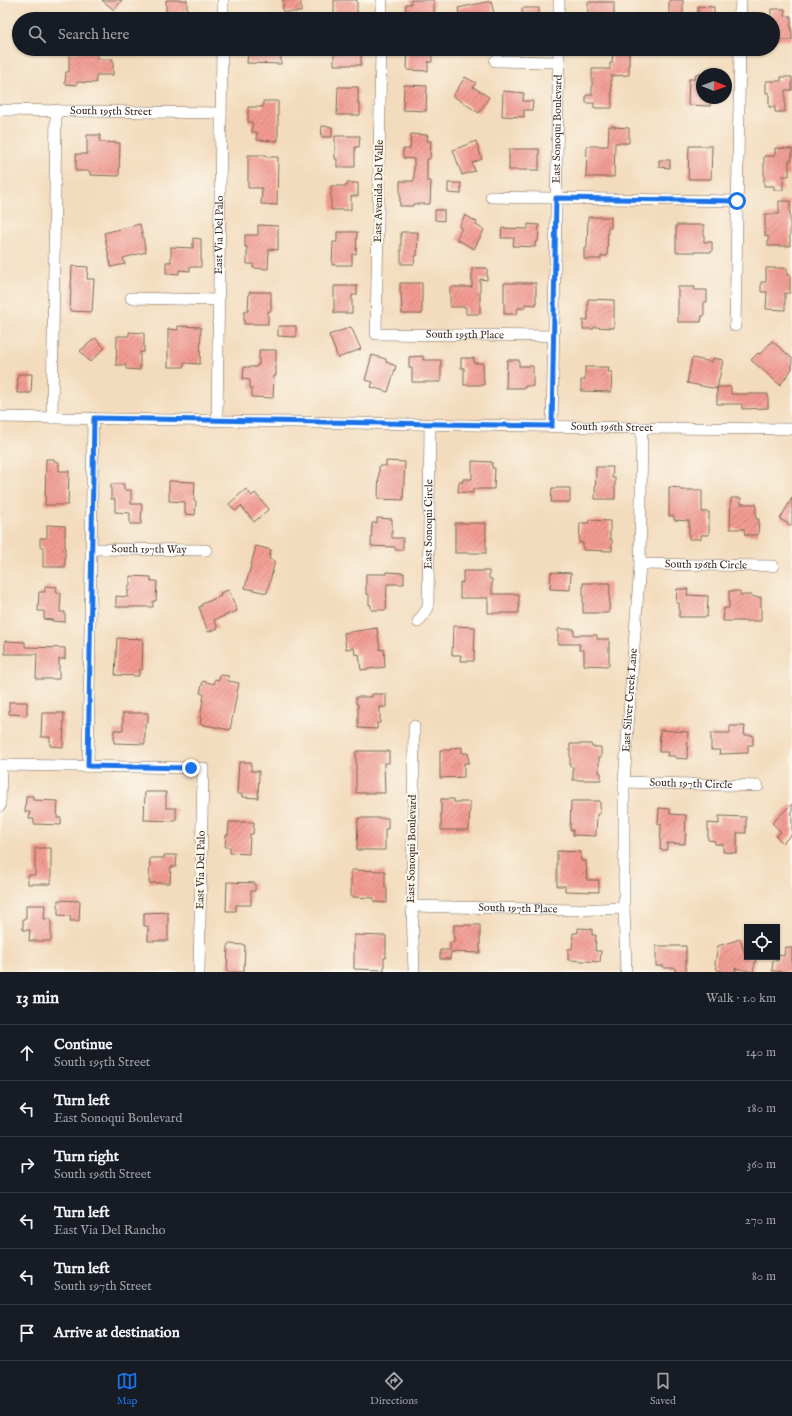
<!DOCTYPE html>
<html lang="en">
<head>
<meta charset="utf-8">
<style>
  :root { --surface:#171b24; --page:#20242c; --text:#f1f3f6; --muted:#9ea1a6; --line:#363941; --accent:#1a73e8 }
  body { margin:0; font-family:"IM FELL English",serif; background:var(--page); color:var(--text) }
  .controls { position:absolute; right:12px; bottom:12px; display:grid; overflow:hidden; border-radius:0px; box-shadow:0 1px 3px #0004 }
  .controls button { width:36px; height:36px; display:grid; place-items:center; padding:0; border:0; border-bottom:1px solid var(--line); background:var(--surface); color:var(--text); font:20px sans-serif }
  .compass { position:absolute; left:696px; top:68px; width:36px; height:36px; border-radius:50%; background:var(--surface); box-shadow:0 1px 3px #0004; rotate:91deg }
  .stop { position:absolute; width:12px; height:12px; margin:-9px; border:3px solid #1a73e8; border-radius:50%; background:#fff }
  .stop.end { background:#1a73e8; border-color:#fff; box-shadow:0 1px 4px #0008 }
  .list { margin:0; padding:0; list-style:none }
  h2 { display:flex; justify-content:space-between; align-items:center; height:52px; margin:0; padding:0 16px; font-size:17px }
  h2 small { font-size:13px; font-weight:400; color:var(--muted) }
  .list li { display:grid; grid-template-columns:26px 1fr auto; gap:12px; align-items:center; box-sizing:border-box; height:56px; padding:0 16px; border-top:1px solid var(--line) }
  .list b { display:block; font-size:15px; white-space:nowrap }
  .list p { margin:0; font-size:13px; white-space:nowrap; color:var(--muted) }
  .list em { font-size:13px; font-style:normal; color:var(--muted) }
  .icon { flex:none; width:22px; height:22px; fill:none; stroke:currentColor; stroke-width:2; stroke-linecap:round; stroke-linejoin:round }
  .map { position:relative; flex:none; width:792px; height:972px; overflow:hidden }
  .search { position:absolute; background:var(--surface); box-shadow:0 1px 3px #0004; left:12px; right:12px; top:12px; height:44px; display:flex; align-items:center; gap:10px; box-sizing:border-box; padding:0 14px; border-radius:22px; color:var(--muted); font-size:15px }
  .sheet { height:388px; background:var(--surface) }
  nav { display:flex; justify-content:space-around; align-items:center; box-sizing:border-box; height:56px; border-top:1px solid var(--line); background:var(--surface); font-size:11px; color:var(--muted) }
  nav a { display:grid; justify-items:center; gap:2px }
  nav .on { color:var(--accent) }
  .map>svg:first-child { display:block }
</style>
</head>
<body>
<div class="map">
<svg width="792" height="972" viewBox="0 0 792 972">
  <defs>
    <pattern id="building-hatch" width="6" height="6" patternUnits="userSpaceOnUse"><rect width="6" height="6" fill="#f39b93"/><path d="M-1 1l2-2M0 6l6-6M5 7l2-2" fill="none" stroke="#c67f77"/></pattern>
  </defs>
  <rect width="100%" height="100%" fill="#fbf7ec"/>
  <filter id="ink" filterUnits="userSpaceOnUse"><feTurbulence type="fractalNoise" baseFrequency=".025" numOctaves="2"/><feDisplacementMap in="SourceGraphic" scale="8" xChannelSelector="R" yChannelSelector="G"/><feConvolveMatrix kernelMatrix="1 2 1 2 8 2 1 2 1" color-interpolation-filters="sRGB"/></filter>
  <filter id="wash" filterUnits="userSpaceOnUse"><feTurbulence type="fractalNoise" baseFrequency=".012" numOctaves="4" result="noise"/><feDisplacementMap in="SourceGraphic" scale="16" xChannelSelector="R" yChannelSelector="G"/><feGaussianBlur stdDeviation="0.9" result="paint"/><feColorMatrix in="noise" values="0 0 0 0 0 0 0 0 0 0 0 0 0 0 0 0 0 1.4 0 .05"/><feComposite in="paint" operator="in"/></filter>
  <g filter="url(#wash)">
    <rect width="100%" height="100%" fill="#f3dcbd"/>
    <g id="blocks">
      <g fill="url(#building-hatch)">
        <polygon points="102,0 122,0 114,10"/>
        <polygon points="166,0 187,0 187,11 178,11 178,19 166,19"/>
        <rect x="283" y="0" width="18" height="12"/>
        <polygon points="334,0 357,0 357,16 334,15"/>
        <polygon points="411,0 434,0 434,16 406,16 406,4 411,4"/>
        <polygon points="669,0 683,0 683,15 669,14"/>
        <polygon points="491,1 495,18 489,19 460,19 458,8"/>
        <rect x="588" y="2" width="26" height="17"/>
        <polygon points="698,6 714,7 714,19 698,19"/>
        <polygon points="522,8 539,8 539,19 522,18"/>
        <polygon points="771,9 785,9 785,16 791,16 791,31 792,31 792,40 773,40 773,19 771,19"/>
        <polygon points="259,49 281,49 281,64 247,63 248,51 259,51"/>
        <polygon points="334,49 357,49 357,51 361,51 361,65 334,65"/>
        <polygon points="408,49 432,49 432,62 428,62 428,71 407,70"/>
        <polygon points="613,49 629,49 629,75 611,76 612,108 594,108 594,103 586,103 586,95 592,95 592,69 610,69 610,63 612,63"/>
        <polygon points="88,52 97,52 97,59 113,59 113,75 96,75 96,83 77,82 77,85 65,84 66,72 69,72 69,53"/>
        <polygon points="696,74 702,74 702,98 711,98 710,106 688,105 689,79 695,79"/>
        <polygon points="465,77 476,83 473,87 489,97 479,113 453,96"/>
        <polygon points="781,77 792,77 792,90 785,90 785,112 775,112 775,107 769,107 769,93 766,93 766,81 781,81"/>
        <polygon points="404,85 427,86 426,111 403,110"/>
        <polygon points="338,87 358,87 358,104 360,104 360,115 337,115"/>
        <polygon points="503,91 524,93 523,101 533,101 532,110 524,110 524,117 502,116"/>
        <polygon points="263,101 278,101 278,141 257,140 257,132 252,132 252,122 248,122 248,107 263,107"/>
        <polygon points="322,126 332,127 332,137 321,137"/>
        <polygon points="609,126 615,126 615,127 629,128 629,143 615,143 614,177 586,177 587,146 608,146"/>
        <polygon points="411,134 428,135 427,141 431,141 430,159 427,159 427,181 431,181 430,204 413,204 413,206 400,206 400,181 414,181 414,159 403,158 403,149 410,149"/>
        <polygon points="87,135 100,135 100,142 120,143 119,176 90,175 90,171 76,171 76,154 87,154"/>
        <polygon points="335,136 360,136 359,147 355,147 355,167 337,167 337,159 335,159"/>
        <polygon points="476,141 482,159 472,163 475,171 462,175 453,150"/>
        <polygon points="689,146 712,146 711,179 688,179"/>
        <polygon points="775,148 792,149 792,160 789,160 789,176 783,176 783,190 774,190 774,186 764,186 764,156 775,156"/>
        <rect x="509" y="149" width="30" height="21"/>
        <polygon points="248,155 266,155 266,157 278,157 277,205 261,204 262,188 248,188"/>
        <polygon points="659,160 670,160 670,168 659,167"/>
        <polygon points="347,183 358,183 358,196 351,196 351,210 331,210 331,186 347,186"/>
        <polygon points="448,183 461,183 461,194 448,193"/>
        <polygon points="779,201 790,201 790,246 768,246 768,236 765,236 765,214 779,214"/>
        <polygon points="435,210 444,210 444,221 435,220"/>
        <polygon points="465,215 477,222 476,225 484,230 474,249 456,239 462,228 459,227"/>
        <polygon points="588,217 611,217 611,228 608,228 607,256 601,256 601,259 584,259 584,248 587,248"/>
        <polygon points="140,224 146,252 123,258 125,264 111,267 104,233"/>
        <polygon points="528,224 539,225 538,242 535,242 535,247 513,246 514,238 501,238 502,228 528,229"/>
        <polygon points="258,225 278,226 278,250 269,249 268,269 253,268 253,264 247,264 247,247 245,247 245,235 258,235"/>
        <polygon points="676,225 704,225 704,242 712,242 712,252 676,252"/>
        <polygon points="337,232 357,232 356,254 352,254 352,265 332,265 333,242 337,242"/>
        <polygon points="401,232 418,232 417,256 415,256 414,264 401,264"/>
        <polygon points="193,238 201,239 201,267 190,267 190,271 179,270 179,274 166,273 166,262 171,262 171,247 193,248"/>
        <polygon points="72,266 88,267 87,279 94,279 92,312 70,311"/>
        <polygon points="472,268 487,268 487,280 480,279 480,314 466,314 466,307 450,307 450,287 472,287"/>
        <polygon points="766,268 787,268 787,275 790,275 790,293 785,293 785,310 766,309 767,292 761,292 761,282 766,282"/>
        <polygon points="400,283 422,283 422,314 402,314 401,293 400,293"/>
        <polygon points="504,283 536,283 536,305 525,304 525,308 518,308 517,314 504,314"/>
        <polygon points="334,286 357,286 357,295 352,295 352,313 334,313"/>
        <polygon points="678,287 695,287 694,290 707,290 707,302 704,302 704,316 702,316 701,322 678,322"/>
        <polygon points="249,292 271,292 271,311 268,311 268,324 244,324 244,311 248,311"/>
        <polygon points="588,299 614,300 614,328 594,327 594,329 583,329 583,320 588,320"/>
        <polygon points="178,326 201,327 200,364 184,363 184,367 168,367 168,329 178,330"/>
        <polygon points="278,326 296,326 296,337 278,336"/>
        <polygon points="351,327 361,349 338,358 329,335"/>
        <polygon points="129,332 144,333 144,352 140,352 140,370 126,369 126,365 116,365 117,336 129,336"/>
        <polygon points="95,338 105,348 90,362 80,351"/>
        <polygon points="772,341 792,358 792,369 780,385 751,360 758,353 760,354"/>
        <polygon points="259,350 276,350 276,376 274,376 273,398 252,397 252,388 250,388 250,380 243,379 244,367 257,367 257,365 259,365"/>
        <polygon points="372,355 386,359 386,362 396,366 388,392 371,387 373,382 365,380"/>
        <polygon points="423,356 423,360 441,360 441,382 412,382 412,368 409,368 409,357"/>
        <polygon points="461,358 474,358 474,363 483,363 484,385 464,385 464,368 461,368"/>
        <polygon points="692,358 712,362 713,358 723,360 717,389 687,383"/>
        <polygon points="507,360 519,360 519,366 533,366 533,386 525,386 525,388 506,388"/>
        <polygon points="585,367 609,367 608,372 612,372 611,392 581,391 581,380 585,380"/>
        <polygon points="18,374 32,374 31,393 17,393"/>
        <polygon points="717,387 731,387 731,394 768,394 768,408 742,409 742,404 717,404"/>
        <polygon points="46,459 54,459 54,461 59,462 59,471 69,471 68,505 45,505"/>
        <polygon points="386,461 405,462 403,500 378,499 379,466 386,466"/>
        <polygon points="472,461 492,462 492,468 495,468 494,489 473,489 473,493 458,492 459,482 463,482 463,479 472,479"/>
        <polygon points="596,467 613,467 612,478 615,478 615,499 595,499"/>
        <polygon points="169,481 195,482 194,501 196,501 195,515 185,514 185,502 169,501"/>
        <polygon points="111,484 124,484 124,490 131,490 131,504 142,504 141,524 130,524 130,513 115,512 115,499 111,499"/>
        <polygon points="669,487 680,488 680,490 702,490 702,512 709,512 709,535 701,535 701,539 689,539 689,521 674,520 674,516 669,516"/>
        <polygon points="552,488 570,488 570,502 551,502"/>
        <polygon points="246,489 252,496 255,493 269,509 254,522 241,506 235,511 229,504"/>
        <polygon points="731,498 741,498 741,504 756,504 756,519 759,519 758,535 745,535 744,529 730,529"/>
        <polygon points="792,498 792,526 780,519"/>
        <polygon points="377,518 392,519 392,538 403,538 403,550 395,550 395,547 371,546 372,523 377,523"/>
        <polygon points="589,520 610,521 610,539 612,539 612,551 583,550 583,543 579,543 580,523 589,523"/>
        <rect x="455" y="523" width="31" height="30"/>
        <polygon points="47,525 65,526 65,567 43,567 43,547 40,547 40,538 47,538"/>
        <polygon points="256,546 271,550 269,559 275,561 267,593 245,588"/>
        <polygon points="463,571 489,571 489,579 492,579 492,594 519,594 519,613 488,613 488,598 460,598 460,582 463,583"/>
        <polygon points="386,572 404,573 404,584 387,584 386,610 371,610 371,605 369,605 369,594 366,594 366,574 386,574"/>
        <polygon points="551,572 571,573 570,590 550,589"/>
        <polygon points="130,576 151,577 151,581 157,581 156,601 153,601 153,607 116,607 116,596 128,597 128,586 130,586"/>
        <polygon points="583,583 610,583 609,613 583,613"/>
        <polygon points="45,586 57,587 56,593 61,593 60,612 65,612 65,622 52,621 52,620 44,619 44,611 38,611 39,592 45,592"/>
        <polygon points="677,589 688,589 687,595 708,596 707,617 679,617 679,603 676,603"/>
        <polygon points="229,590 237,611 214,620 218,628 208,632 199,607 202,606 202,604 221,596 220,593"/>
        <polygon points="729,591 740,591 740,595 752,595 752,597 761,597 761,621 723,621 724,608 729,608"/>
        <polygon points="453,626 475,627 474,661 460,661 461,655 452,655"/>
        <polygon points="377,628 380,650 384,649 385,667 361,670 359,654 355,655 354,648 346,649 344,633"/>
        <polygon points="558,629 574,629 574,635 597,635 597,639 609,639 609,666 584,665 584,650 579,650 580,644 558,644"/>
        <polygon points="117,638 143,639 142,670 139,670 139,676 115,675"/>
        <polygon points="5,641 25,642 25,647 65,648 65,659 59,659 59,679 36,679 37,654 5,654"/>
        <polygon points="220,675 229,676 228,681 239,683 230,730 200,724 201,719 200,718 204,694 200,693 203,681 214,684 215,679 219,680"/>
        <polygon points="372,694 386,694 386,707 380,707 380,723 377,723 377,729 358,728 358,704 356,704 356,697 372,697"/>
        <polygon points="9,702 27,702 27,715 9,714"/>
        <polygon points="42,713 64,713 63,747 50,746 50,737 41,737"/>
        <polygon points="123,713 148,713 148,723 145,723 145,744 114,743 114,730 123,730"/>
        <polygon points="730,726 745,726 744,735 753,735 753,745 748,745 748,753 719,754 720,750 711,750 711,733 730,733"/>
        <polygon points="660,730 688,732 687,759 675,758 675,756 667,756 668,752 659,752"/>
        <polygon points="570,744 591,744 592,747 601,747 601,757 599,757 599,772 601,773 601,780 573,780 573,767 570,767"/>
        <polygon points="462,747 462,753 468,753 469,763 464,763 464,777 440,778 440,750 451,750 451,748"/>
        <polygon points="356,751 389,751 389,763 384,763 385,793 356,793"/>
        <polygon points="239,762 251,762 251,771 259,771 258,798 242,797 242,794 237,794"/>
        <polygon points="145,792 166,792 166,808 176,808 176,821 144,820"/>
        <polygon points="26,796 33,796 33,800 58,801 57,818 61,818 61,825 34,824 34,819 29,819 30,812 25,812"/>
        <polygon points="441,799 454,799 454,802 470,802 469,830 441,830"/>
        <polygon points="571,801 600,801 600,814 597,814 596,836 573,835 573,830 570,830"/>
        <polygon points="792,804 792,834 783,843 776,836 781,832 772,823"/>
        <polygon points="659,808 670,809 670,814 686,815 685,844 667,843 667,850 660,850 661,824 658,824"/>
        <polygon points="719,816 746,817 746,833 737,833 737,853 723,852 723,844 715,844 715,841 708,840 708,823 719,824"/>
        <polygon points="358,818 388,818 388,829 385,829 385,850 357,850"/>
        <polygon points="229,822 254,822 253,834 250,834 249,854 230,853 230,847 225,847 226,835 228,835"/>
        <polygon points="35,848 51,848 51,884 28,884 28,875 35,875"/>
        <polygon points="557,851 581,852 581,861 586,861 587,880 599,880 599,892 565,891 565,886 557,886"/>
        <polygon points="164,855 177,855 176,867 171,867 170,883 149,883 150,858 164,858"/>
        <polygon points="351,870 385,871 385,887 387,887 387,903 374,902 374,898 351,897"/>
        <polygon points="227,882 255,883 255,891 251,891 251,905 236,905 236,911 226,911"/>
        <polygon points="58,900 80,901 79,921 70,921 71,916 58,915"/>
        <polygon points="26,905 45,905 44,919 51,919 51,941 29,941 30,930 23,930 23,919 26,919"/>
        <polygon points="168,912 168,941 148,941 148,926 144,926 144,913"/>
        <polygon points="454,925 480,925 480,953 451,952 450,959 440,959 440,950 450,950 450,942 454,942"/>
        <polygon points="578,928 592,929 592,935 596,935 595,951 601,951 600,962 568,960 568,949 572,949 573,933 578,933"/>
        <polygon points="354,935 386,936 386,958 384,958 384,970 354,969"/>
        <polygon points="740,939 745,954 747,953 747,957 756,958 753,972 735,968 736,972 725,972 717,970 715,963 718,946"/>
        <polygon points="228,944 245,945 244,972 227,972"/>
        <polygon points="656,946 686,946 686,972 675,972 675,968 663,968 664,966 656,966"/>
        <polygon points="785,947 792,948 792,972 772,971 773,960 778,961 779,955 784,956"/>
      </g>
    </g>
  </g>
  <g filter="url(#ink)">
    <use href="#blocks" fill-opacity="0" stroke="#7b6856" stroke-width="1"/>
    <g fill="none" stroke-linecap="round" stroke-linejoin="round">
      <g stroke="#7b6856" stroke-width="12">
        <g id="minor">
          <polyline points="223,19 223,0"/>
          <polyline points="381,19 382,0"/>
          <polyline points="559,19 559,0"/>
          <polyline points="740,19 741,0"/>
          <path id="s1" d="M 381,49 L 376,334 L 554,336"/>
          <polyline points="495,61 559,62"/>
          <path id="s2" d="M 0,110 L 221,113"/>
          <polyline points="491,197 737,201"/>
          <polyline points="131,298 218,300"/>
          <polyline points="735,326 740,49"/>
          <path id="s3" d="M 0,417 L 642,428 L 792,429"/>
          <polyline points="52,418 56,110"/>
          <path id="s4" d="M 217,420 L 222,49"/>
          <path id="s5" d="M 552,426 L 559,49"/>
          <path id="s6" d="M 91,549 L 206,550"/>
          <path id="s7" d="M 640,564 L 773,566"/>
          <path id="s8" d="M 418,622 L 428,608 L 430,424"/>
          <polyline points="414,726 412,906 414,972"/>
          <polyline points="0,765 203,768 199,972"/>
          <polyline points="88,766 93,418"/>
          <path id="s9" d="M 624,782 L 758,786"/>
          <polyline points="0,806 1,765"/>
          <path id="s10" d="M 412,906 L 573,910 L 624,908"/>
          <path id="s11" d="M 626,972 L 624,908 L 624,782 L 640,564 L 642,428"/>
        </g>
      </g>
      <use href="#minor" stroke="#fff" stroke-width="11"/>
    </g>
  </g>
  <g fill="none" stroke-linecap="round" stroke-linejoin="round" filter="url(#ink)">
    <polyline stroke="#1a73e8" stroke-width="5" points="191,768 88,766 94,418 552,426 556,198 737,201"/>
  </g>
  <g text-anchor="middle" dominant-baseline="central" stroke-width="4" stroke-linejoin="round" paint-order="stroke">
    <g font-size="11" fill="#3b2a1e" stroke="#fbf7ec">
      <text stroke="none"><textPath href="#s2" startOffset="111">South 195th Street</textPath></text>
      <text stroke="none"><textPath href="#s5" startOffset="297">East Sonoqui Boulevard</textPath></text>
      <text transform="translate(379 191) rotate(-89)">East Avenida Del Valle</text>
      <text stroke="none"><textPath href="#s4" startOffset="185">East Via Del Palo</textPath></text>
      <text stroke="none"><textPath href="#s1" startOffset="374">South 195th Place</textPath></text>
      <text stroke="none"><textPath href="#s3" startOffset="612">South 196th Street</textPath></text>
      <text stroke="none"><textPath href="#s8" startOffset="101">East Sonoqui Circle</textPath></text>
      <text stroke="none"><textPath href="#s6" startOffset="58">South 197th Way</textPath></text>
      <text stroke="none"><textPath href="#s7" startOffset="66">South 196th Circle</textPath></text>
      <text stroke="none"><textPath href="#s11" startOffset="272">East Silver Creek Lane</textPath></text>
      <text stroke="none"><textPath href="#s9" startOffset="67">South 197th Circle</textPath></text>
      <text transform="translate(412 849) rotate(-89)">East Sonoqui Boulevard</text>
      <text transform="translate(201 870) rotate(-89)">East Via Del Palo</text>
      <text stroke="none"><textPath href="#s10" startOffset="106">South 197th Place</textPath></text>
    </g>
  </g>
</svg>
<div class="controls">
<button><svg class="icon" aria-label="locate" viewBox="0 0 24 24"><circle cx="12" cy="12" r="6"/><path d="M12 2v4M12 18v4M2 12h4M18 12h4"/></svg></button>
</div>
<svg class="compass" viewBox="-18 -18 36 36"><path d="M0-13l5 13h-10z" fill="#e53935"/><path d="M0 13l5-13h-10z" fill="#9ea1a6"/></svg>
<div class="stop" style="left:737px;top:201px"></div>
<div class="stop end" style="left:191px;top:768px"></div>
<div class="search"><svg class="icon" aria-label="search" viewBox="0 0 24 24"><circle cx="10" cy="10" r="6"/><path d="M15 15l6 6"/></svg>Search here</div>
</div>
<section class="sheet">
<h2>13 min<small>Walk · 1.0 km</small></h2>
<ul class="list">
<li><svg class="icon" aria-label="ahead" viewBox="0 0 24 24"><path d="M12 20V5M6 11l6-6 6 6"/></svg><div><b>Continue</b><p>South 195th Street</p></div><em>140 m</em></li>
<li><svg class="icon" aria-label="left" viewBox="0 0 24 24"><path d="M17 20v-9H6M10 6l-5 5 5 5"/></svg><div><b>Turn left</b><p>East Sonoqui Boulevard</p></div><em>180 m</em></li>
<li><svg class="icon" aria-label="right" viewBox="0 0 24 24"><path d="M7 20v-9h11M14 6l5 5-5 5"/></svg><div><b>Turn right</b><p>South 196th Street</p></div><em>360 m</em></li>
<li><svg class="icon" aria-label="left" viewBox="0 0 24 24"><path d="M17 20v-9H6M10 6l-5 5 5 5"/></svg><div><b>Turn left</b><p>East Via Del Rancho</p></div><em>270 m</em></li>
<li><svg class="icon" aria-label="left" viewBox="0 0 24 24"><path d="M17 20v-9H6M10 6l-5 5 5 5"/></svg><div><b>Turn left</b><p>South 197th Street</p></div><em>80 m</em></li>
<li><svg class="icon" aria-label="arrive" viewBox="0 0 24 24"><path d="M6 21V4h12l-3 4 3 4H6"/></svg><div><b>Arrive at destination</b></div></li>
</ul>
</section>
<nav>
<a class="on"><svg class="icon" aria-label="map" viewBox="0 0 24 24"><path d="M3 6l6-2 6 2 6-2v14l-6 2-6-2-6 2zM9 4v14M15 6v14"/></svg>Map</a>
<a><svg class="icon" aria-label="directions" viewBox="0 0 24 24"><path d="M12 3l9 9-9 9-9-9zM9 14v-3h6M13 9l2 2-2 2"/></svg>Directions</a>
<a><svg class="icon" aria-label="saved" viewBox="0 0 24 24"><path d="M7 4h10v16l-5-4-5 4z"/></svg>Saved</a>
</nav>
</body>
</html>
